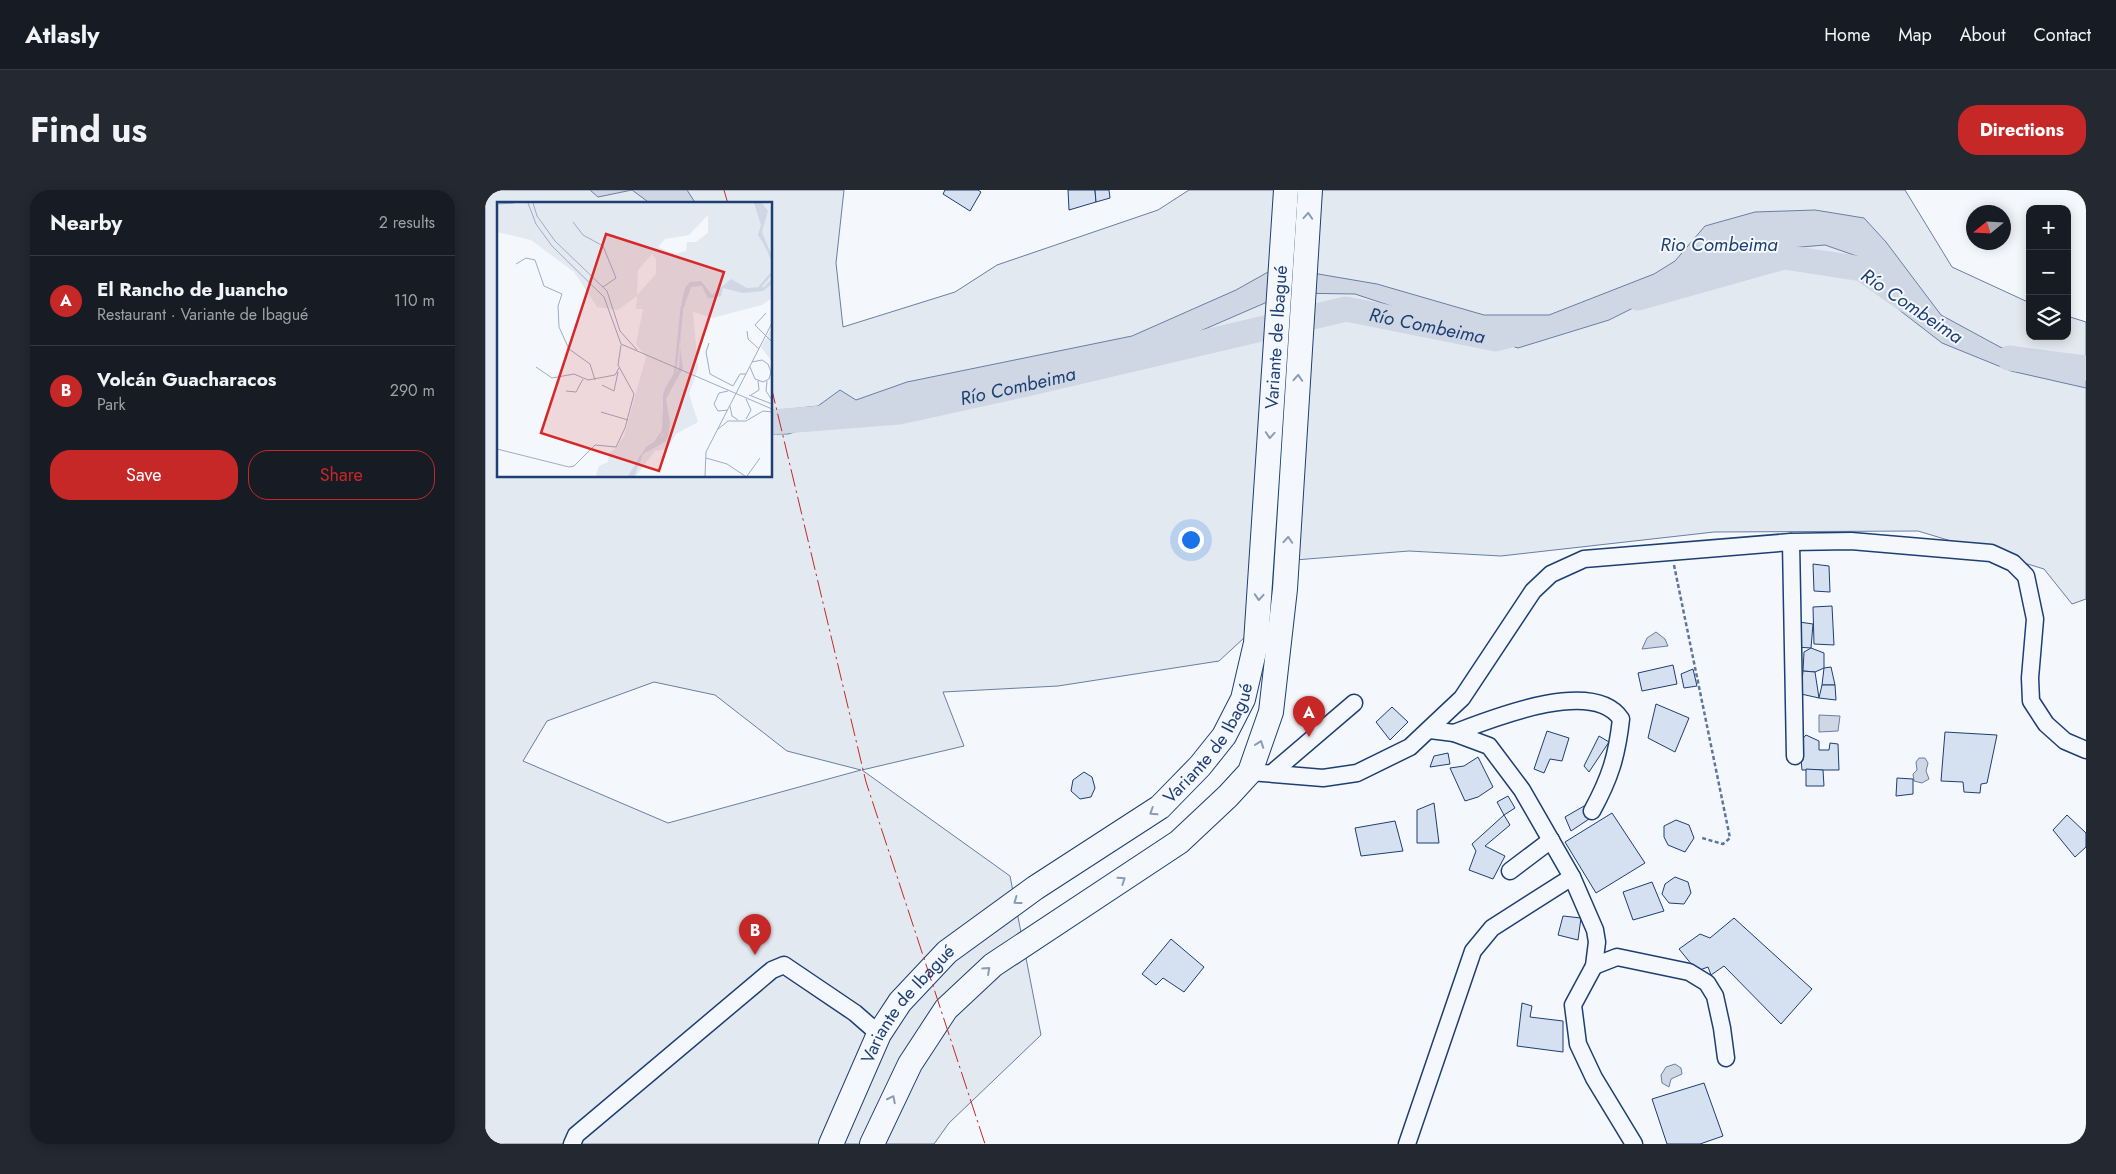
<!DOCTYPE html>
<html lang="en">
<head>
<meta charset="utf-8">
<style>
  :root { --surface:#171b24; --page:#242831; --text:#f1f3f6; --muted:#9ea1a6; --line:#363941; --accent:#c62828 }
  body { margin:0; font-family:Jost,sans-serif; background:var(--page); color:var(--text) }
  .controls { position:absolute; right:15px; top:15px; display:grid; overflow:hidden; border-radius:10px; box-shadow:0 2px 12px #0003 }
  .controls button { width:45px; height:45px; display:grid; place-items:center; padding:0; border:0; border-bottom:1px solid var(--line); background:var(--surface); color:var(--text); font:25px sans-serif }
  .compass { position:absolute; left:1481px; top:15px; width:45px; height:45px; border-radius:50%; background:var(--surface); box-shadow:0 2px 12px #0003; rotate:252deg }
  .you { position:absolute; left:705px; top:349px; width:18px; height:18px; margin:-12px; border:4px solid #fff; border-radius:50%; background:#1a73e8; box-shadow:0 0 0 8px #1a73e833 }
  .badge { display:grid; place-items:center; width:32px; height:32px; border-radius:50%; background:var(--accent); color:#fff; font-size:16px; font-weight:700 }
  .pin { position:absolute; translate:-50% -41px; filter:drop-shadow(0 1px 2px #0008) }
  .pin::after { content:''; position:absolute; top:26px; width:18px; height:15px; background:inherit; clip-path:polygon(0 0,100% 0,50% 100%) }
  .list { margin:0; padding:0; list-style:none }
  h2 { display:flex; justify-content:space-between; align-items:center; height:65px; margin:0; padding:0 20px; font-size:21px }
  h2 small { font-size:16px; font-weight:400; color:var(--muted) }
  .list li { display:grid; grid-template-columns:32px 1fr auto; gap:15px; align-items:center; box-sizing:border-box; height:90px; padding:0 20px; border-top:1px solid var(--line) }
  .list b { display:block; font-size:19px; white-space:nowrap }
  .list p { margin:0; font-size:16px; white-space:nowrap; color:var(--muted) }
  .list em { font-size:16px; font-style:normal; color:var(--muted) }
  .actions { display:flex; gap:10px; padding:15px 20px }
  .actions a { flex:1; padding:11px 0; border:1px solid var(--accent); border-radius:20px; text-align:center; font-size:18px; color:var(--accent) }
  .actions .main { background:var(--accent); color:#fff }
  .icon { flex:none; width:28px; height:28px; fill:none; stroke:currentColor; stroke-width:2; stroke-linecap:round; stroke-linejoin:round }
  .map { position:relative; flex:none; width:1601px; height:954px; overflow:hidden; border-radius:20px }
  header { display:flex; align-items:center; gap:30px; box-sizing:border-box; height:70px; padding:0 25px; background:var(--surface); border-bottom:1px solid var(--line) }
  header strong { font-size:24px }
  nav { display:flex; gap:28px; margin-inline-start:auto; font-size:18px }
  .intro { display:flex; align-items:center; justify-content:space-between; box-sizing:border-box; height:120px; padding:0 30px }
  h1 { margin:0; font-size:35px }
  .button { padding:12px 22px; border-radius:20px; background:var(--accent); color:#fff; font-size:18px; font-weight:700 }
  main { display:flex; gap:30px; padding:0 30px }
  aside { flex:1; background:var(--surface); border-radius:20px; box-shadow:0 2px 12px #0003 }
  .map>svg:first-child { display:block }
</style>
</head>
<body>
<header>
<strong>Atlasly</strong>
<nav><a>Home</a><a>Map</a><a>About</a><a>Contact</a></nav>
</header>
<div class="intro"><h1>Find us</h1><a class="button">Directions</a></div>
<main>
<aside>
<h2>Nearby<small>2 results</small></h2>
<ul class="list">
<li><span class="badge">A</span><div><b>El Rancho de Juancho</b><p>Restaurant · Variante de Ibagué</p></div><em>110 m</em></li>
<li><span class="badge">B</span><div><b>Volcán Guacharacos</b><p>Park</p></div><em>290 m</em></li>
</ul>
<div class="actions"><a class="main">Save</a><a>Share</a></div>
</aside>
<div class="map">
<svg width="1601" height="954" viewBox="0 0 1601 954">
  <rect width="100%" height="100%" fill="#f4f7fb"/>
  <path fill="#e3e9f0" stroke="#687fa3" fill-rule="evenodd" d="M 0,0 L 359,0 L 351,73 L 358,137 L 470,102 L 512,75 L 673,20 L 704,0 L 1420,0 L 1467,77 L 1545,113 L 1545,146 L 1582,146 L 1582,126 L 1601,132 L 1601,409 L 1587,414 L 1559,379 L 1433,341 L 1229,342 L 1016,366 L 924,361 L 797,371 L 785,424 L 734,471 L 573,496 L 458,502 L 479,556 L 377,580 L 525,686 L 556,845 L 464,933 L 449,954 L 0,954 ZM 14,14 L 286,14 L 286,286 L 14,286 ZM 169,492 L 230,505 L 302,561 L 376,580 L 183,633 L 38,571 L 62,531 Z"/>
  <g fill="#cfd7e4" stroke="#687fa3">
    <polygon points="105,0 202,0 211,14 166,14 147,0 113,7"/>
    <polygon points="1330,20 1379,28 1401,52 1456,125 1515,157 1581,181 1601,185 1601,198 1526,181 1457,153 1413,119 1380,69 1340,55 1281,60 1218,83 1124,130 1033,158 870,104 803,103 713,142 606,169 401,214 303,244 286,244 286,221 333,216 355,200 371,210 422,192 647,146 751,100 792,77 892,94 999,125 1064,125 1169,84 1190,71 1220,36 1270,22"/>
    <polygon points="1171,442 1180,449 1183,456 1157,459 1162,448"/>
    <polygon points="1334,525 1355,526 1353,541 1334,542"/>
    <polygon points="1434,568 1440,568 1443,573 1441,581 1444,589 1437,593 1429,591 1428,584 1432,580 1431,572"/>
    <polygon points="1190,874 1196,878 1197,884 1186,889 1184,897 1177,893 1176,885 1181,877"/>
  </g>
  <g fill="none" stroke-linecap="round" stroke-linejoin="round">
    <g stroke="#cfd7e4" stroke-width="25">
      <polyline points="1153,108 1299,67 1377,79 1421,110"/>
      <polyline points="1524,168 1601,178"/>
      <path id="s1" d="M 286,232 L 414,222 L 546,193 L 861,119 L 1011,149 L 1026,145"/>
    </g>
  </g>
  <g fill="#d5e0f0" stroke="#1d3f73">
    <polygon points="460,0 493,0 496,2 485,21 458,4"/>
    <polygon points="583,0 610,0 611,12 584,20"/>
    <polygon points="610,0 624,0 625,8 611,12"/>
    <polygon points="1328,374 1344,376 1345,402 1329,401"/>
    <polygon points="1347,416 1349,455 1329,454 1328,417"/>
    <polygon points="1314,432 1328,434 1326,458 1311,457"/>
    <polygon points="1326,458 1339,463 1339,478 1330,482 1318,481 1319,462"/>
    <polygon points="1188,475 1192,494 1157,501 1153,483"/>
    <polygon points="1346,477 1350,495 1337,495 1339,478"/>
    <polygon points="1208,479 1212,496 1199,498 1196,484"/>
    <polygon points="1318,481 1330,482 1334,508 1316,504"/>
    <polygon points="1337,495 1350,495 1351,510 1334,508"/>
    <polygon points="1171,514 1204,528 1190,562 1163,548"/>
    <polygon points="907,517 923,532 905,550 891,532"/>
    <polygon points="1062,541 1084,548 1077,571 1065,569 1059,583 1049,579"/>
    <polygon points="1460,542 1512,545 1502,593 1496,594 1495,603 1479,602 1478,592 1456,591"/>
    <polygon points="1321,545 1334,551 1334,560 1344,560 1345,553 1353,554 1354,580 1317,580 1315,559 1311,556"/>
    <polygon points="1114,546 1124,552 1104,582 1099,576"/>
    <polygon points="963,563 965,574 945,577 949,566"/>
    <polygon points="993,567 1008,597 993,607 980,611 965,578 979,576"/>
    <polygon points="1321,579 1338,580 1339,596 1321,596"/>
    <polygon points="599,582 607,587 610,598 606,607 595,609 586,601 588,590"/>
    <polygon points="1412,588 1428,589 1428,604 1411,606"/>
    <polygon points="1023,606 1030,618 1019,625 1012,612"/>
    <polygon points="949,613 954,653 932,653 932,620"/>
    <polygon points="1099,616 1107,627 1086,641 1080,627"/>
    <polygon points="1127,623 1160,673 1111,703 1080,652"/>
    <polygon points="1019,625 1025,635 1000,656 1020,666 1008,689 984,680 991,661 987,654"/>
    <polygon points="1582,625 1601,643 1601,657 1590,667 1568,640"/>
    <polygon points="1191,630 1204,635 1209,648 1200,662 1183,655 1179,647 1179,636"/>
    <polygon points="910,631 918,661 876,666 870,638"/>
    <polygon points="1190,687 1203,692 1206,703 1199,714 1184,713 1177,704 1180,694"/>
    <polygon points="1167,692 1179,721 1148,730 1138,702"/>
    <polygon points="1078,726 1096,728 1093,750 1073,745"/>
    <polygon points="1249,728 1327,799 1296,834 1239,776 1226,785 1223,777 1212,781 1194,759 1215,744 1225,748"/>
    <polygon points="686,749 719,777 699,802 678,788 671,795 657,784"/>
    <polygon points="1037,813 1047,816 1045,827 1078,831 1078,862 1032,856"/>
    <polygon points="1219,893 1238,946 1215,954 1182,954 1167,909"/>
  </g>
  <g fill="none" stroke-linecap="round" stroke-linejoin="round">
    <g stroke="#1d3f73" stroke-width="19">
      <g id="minor">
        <polyline points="1306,352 1310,566"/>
        <polyline points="945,540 969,543 1004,556 1037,600 1087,687 1110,740 1112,752 1109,776 1088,815 1093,854 1109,888 1149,954"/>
        <path d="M 969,543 C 1006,529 1108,487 1136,529 C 1132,566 1125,588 1107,621"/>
        <polyline points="765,582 838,588 872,583 925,557 977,508 1048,401 1066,384 1099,369 1306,352 1366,351 1506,363 1528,373 1541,386 1550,429 1545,488 1546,511 1561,534 1580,551 1601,560"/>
        <polyline points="787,583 869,513"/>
        <polyline points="1025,681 1066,650"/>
        <polyline points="1109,776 1132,767 1204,782 1222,793 1230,806 1237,838 1241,868"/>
        <polyline points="87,954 91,945 287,780 299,775 370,823 394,844"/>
        <polyline points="922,954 988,761 1007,738 1087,687"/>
      </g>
    </g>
    <g stroke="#1d3f73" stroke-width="26">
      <g id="highway">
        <path id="s2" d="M 346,954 L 394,844 L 415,812 L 462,762 L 550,698 L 675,617 L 715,576 L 739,546 L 758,509 L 771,453 L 801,0"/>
        <polyline points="387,954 425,874 461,819 508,775 694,652 743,606 765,582 786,522 800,399 825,0"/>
      </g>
    </g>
    <polyline stroke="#5e769c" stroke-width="2.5" stroke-dasharray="4 2.5" stroke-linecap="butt" points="1189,375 1245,648 1238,654 1217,648"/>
    <use href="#minor" stroke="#f4f7fb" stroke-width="16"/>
    <use href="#highway" stroke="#f4f7fb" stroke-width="24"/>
    <g stroke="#c62828" stroke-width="1" stroke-dasharray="18 4 2.5 4" stroke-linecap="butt">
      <polyline points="239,0 243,14"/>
      <polyline points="286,196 381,592 500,954"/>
    </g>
  </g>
  <defs><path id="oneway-chevron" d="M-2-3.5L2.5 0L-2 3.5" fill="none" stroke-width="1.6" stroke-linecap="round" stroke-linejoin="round" transform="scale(1.25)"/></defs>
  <g stroke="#889bb7">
    <use href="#oneway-chevron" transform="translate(823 26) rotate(-86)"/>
    <use href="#oneway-chevron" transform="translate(813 188) rotate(-86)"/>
    <use href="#oneway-chevron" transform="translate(785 245) rotate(94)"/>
    <use href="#oneway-chevron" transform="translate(803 350) rotate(-86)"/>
    <use href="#oneway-chevron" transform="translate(774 407) rotate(94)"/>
    <use href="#oneway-chevron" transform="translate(775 554) rotate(-70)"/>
    <use href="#oneway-chevron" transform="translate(668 622) rotate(147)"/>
    <use href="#oneway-chevron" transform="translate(637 690) rotate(-34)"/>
    <use href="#oneway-chevron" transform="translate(532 711) rotate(144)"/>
    <use href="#oneway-chevron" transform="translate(502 780) rotate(-42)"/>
    <use href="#oneway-chevron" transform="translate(407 909) rotate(-63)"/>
  </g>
  <g text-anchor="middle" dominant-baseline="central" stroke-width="4" stroke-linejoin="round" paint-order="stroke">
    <g font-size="18" fill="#1d3f73" stroke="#f4f7fb">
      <text stroke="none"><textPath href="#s2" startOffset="986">Variante de Ibagué</textPath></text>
      <text stroke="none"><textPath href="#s2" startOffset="566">Variante de Ibagué</textPath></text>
      <text stroke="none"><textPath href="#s2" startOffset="161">Variante de Ibagué</textPath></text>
    </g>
    <g font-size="19" font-style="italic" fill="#1d3f73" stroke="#f4f7fb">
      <text x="1234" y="54">Rio Combeima</text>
      <text transform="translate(1427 116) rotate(34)">Río Combeima</text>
      <text stroke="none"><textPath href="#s1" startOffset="670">Río Combeima</textPath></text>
      <text stroke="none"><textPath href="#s1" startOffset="250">Río Combeima</textPath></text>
    </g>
  </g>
  <g transform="translate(12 12)">
    <rect width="275" height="275" fill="#f4f7fb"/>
    <path d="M 0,1 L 272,1 L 275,6 L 275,96 L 265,103 L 215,116 L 196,110 L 201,166 L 192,192 L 201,220 L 179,232 L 170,247 L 158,249 L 139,274 L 99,274 L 102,264 L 111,260 L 112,251 L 117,248 L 127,234 L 149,155 L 139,142 L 146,107 L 139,107 L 140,94 L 121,108 L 100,105 L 77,70 L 34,38 L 0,30 ZM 211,13 L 211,31 L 199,40 L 190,40 L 189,49 L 178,52 L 161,45 L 168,37 L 192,33 ZM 155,52 L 159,57 L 159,72 L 140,93 L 141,68 ZM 275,126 L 275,160 L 264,145 Z" fill="#e3e9f0" fill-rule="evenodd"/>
    <path d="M 257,1 L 265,1 L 271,9 L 265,30 L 275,56 L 261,33 L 264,23 ZM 234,77 L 250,86 L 267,85 L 275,77 L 275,82 L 266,89 L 246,91 L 226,86 L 224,94 L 216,96 L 211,96 L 205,84 L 194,85 L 186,108 L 183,145 L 186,166 L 169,197 L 173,220 L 171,235 L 168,240 L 146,252 L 135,274 L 131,274 L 149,245 L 166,234 L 166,192 L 182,166 L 185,98 L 188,86 L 193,80 L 204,79 L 215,93 Z" fill="#cfd7e4"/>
    <path fill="none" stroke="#cfd7e4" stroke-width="2.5" d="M 268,41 L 275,57M 261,87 L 275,71M 168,189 L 178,172 L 185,104M 158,241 L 166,229 L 167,211M 136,274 L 144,254"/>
    <path fill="none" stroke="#9eadc5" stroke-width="1" d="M 31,1 L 39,22 L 55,44 L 107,95 L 124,142 L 275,207M 36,1 L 40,14 L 58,39 L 110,89 L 123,129 L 140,148M 0,2 L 17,1M 76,20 L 86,33 L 106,44 L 119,76 L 106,85M 19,62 L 29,56 L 38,58 L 47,84 L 65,92 L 61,104 L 62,125 L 72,147 L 93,162 L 98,178M 269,111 L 258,123 L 275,140M 250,129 L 251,137 L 262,147M 212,141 L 209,150 L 213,172 L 236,184 L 243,172 L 249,172M 39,165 L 55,176 L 77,172 L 91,178 L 118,173 L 122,166M 253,165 L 258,177 L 266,180 L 272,177 L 274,170 L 271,162 L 265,158 L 255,160M 270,179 L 269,189 L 275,198M 105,183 L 117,189 L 121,170M 69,189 L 79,190 L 86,177M 252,193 L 275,202M 254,193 L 262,188 L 261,179M 249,197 L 254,208 L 249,217M 233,204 L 235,214 L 241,218M 231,208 L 221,209 L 217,202 L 222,191 L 231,189M 104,210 L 131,218M 220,228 L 231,219 L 249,219 L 266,209 L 275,210M 0,247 L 72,265 L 77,264 L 98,243 L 119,245 L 128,226 L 137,192 L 121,163 L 124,143M 209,256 L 230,262 L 248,274M 208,274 L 209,250 L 275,121M 250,274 L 263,256"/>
    <path fill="#d62828" fill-opacity="0.15" stroke="#d62828" stroke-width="2.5" d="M 109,32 L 227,70 L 162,269 L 44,231 Z"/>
    <rect width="275" height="275" fill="none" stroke="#1d3f73" stroke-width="2.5"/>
  </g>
</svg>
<div class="controls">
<button>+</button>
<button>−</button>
<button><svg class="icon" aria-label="layers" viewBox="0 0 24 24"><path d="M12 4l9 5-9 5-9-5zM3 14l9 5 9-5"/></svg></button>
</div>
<svg class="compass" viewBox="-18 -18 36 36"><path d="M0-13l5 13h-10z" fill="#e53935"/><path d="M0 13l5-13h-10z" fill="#9ea1a6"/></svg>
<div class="you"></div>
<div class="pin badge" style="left:824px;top:547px">A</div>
<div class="pin badge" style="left:270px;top:765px">B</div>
</div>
</main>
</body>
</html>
